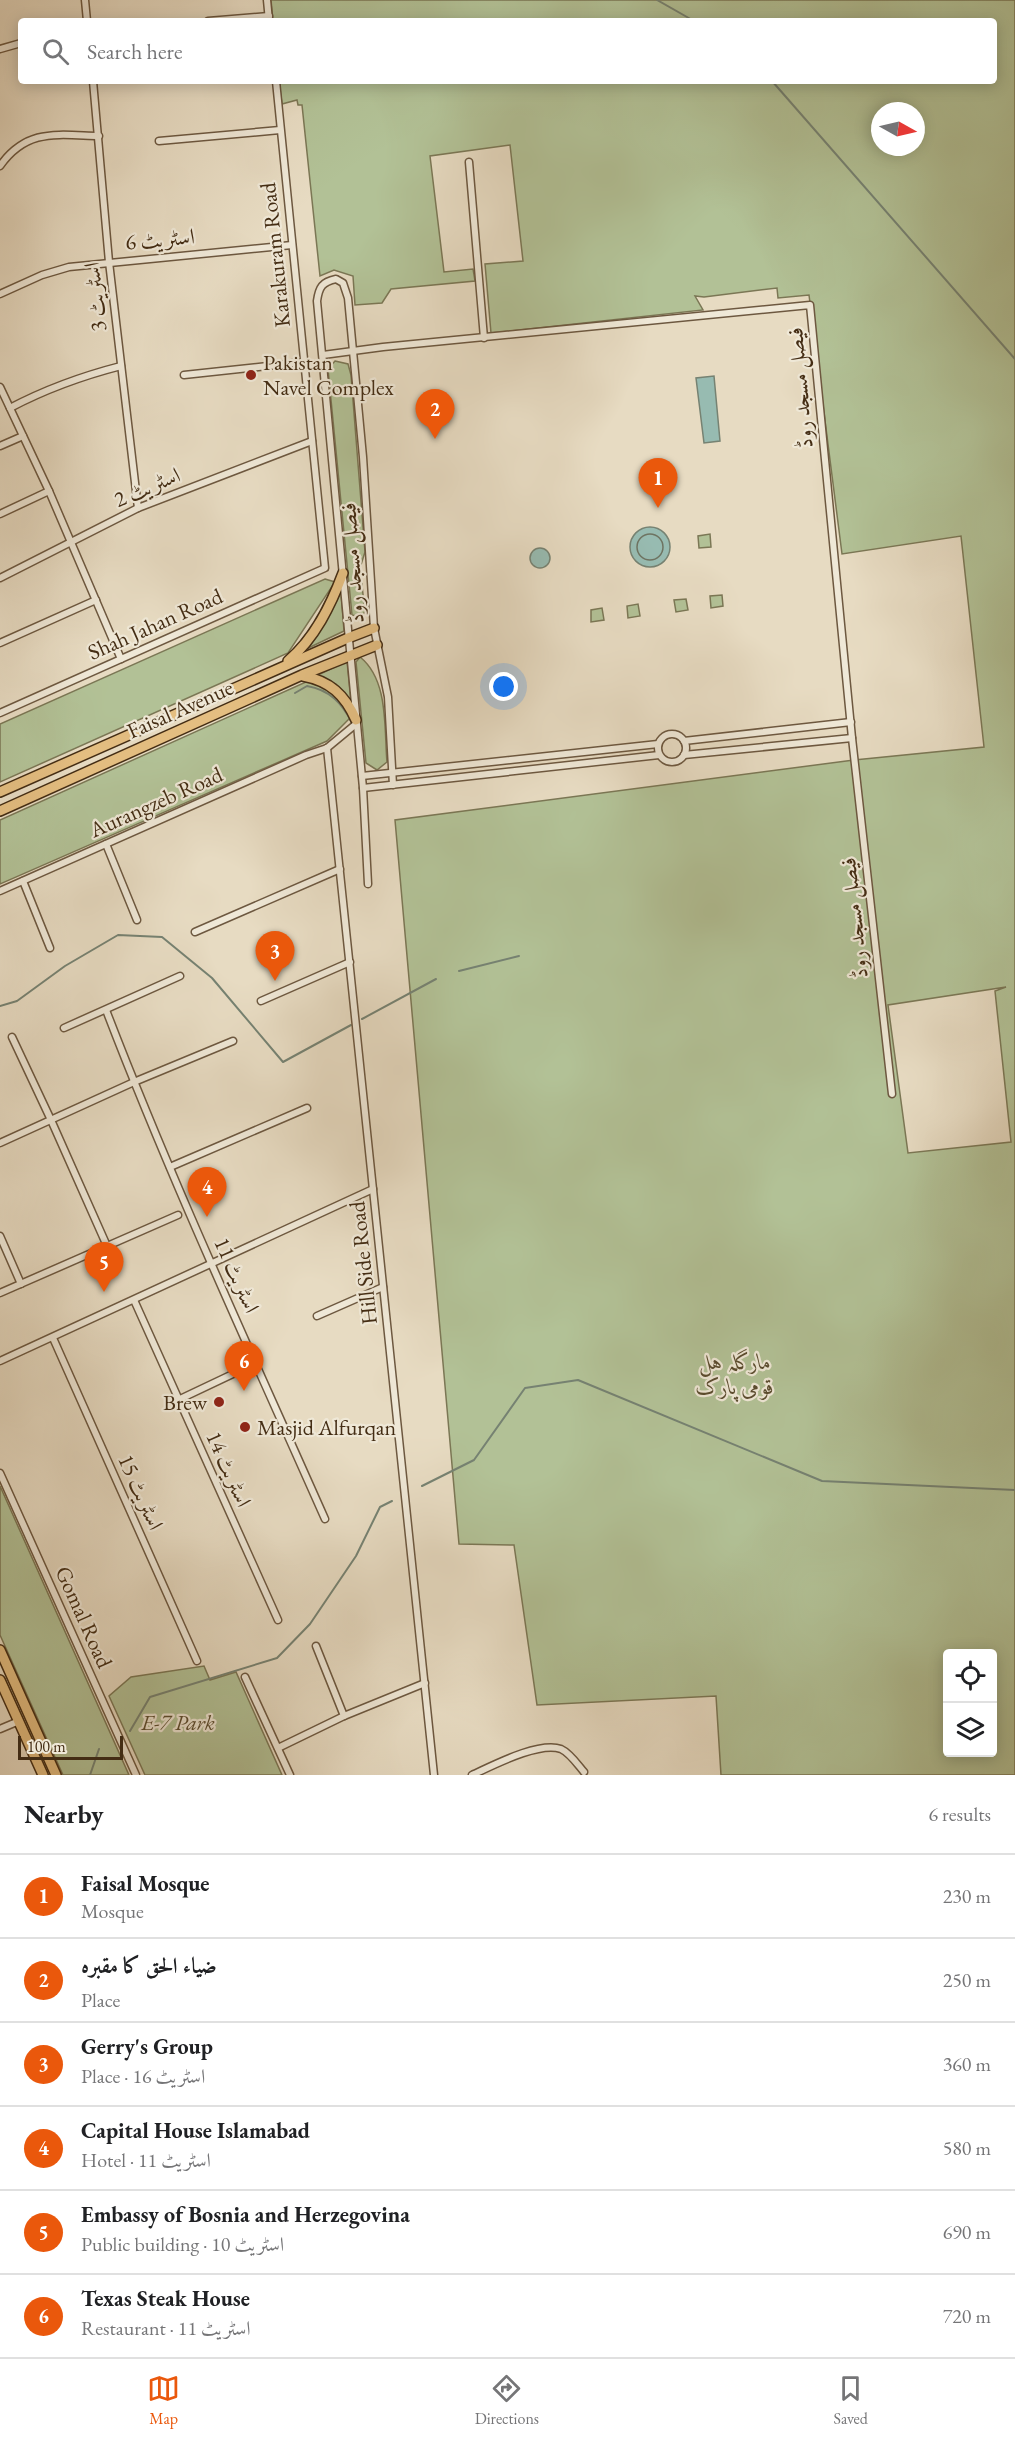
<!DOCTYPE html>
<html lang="en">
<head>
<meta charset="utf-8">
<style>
  :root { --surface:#fff; --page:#f2f2f2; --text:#202124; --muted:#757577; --line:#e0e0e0; --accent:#ea580c }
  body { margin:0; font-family:"EB Garamond",Amiri,serif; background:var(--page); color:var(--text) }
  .controls { position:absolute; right:18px; bottom:18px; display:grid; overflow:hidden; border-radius:6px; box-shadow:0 3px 15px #0003 }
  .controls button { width:54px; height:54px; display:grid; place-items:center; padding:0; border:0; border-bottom:2px solid var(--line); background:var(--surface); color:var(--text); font:30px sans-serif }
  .compass { position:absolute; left:871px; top:102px; width:54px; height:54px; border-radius:50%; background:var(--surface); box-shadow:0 3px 15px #0003; rotate:98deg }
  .scale { position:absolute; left:18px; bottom:15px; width:105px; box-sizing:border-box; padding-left:6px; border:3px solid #442d14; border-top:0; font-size:16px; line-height:21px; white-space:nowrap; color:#442d14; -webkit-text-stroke:4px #efe8d7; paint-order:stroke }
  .you { position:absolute; left:504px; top:687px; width:21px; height:21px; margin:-15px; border:4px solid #fff; border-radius:50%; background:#1a73e8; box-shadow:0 0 0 9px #1a73e833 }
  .badge { display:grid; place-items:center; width:39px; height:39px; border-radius:50%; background:var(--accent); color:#fff; font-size:20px; font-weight:700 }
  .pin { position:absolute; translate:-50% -50px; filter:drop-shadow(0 2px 3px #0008) }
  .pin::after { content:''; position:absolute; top:32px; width:21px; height:18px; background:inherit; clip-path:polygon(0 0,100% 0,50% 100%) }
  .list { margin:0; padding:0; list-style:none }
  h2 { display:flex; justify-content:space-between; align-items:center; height:78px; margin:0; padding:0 24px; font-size:26px }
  h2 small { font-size:20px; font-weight:400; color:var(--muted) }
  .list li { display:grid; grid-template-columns:39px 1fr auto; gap:18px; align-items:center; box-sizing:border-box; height:84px; padding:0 24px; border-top:2px solid var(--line) }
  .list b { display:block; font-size:22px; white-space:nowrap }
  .list p { margin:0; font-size:20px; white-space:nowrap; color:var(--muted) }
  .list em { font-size:20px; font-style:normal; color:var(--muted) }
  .icon { flex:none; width:33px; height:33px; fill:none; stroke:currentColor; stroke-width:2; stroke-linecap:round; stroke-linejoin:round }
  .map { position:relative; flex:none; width:1015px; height:1775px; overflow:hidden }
  .search { position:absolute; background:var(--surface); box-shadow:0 3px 15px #0003; left:18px; right:18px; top:18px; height:66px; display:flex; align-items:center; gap:15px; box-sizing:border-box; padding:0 21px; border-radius:6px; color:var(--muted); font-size:22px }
  .sheet { height:582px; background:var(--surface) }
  nav { display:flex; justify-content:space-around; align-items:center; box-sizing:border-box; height:84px; border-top:2px solid var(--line); background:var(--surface); font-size:16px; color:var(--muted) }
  nav a { display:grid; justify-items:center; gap:3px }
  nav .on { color:var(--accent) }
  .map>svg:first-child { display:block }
</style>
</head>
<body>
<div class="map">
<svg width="1015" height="1775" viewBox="0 0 1015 1775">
  <rect width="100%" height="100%" fill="#e7dbc2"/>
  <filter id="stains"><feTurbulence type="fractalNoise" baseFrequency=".00333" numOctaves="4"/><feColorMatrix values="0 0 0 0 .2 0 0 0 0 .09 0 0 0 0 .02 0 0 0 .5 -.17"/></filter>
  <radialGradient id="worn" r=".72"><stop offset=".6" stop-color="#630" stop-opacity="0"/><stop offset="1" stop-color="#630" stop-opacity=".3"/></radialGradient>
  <g fill="#b2c196" stroke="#7b7755" stroke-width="1.5" fill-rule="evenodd">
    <path d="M 271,0 L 1015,0 L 1015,1775 L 721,1775 L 716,1696 L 537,1705 L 514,1545 L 459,1544 L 395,820 L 854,760 L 984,747 L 961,536 L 842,554 L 809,295 L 778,298 L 777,288 L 704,297 L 695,296 L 703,310 L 491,333 L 485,264 L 523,261 L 510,145 L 430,156 L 444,272 L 473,269 L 475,281 L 391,289 L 382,303 L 355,305 L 353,276 L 334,270 L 320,276 L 302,105 L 298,105 L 297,100 L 282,104 L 279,81 L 994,81 L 994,21 L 273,21 ZM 880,111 L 916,111 L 916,147 L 880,147 ZM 1006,987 L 995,991 L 1011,1142 L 908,1153 L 888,1005 ZM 948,1654 L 992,1654 L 992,1752 L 948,1752 Z"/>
    <polygon points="335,361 348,364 351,375 365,552 360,568 365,612 360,617 352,615 328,369"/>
    <polygon points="710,534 711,547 699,548 698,536"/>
    <polygon points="325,579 335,582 288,653 0,782 0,724"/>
    <polygon points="341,592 344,631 302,651 323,623"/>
    <polygon points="722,595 723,606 711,608 710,596"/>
    <polygon points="686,599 688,610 676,612 674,600"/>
    <polygon points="638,604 640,616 628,618 627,606"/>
    <polygon points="602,608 604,620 591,622 591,610"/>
    <path d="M 360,657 C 389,680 384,729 387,762 L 377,770 L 366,763 L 356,662 Z"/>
    <polygon points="347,661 351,702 336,684 318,675"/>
    <path d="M 308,681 C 333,689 338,695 351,717 L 327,741 L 0,884 L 0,820 Z"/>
    <polygon points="0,1486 129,1775 63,1775 0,1635"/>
    <polygon points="204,1666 210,1680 236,1672 282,1775 145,1775 109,1696 131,1677"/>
  </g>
  <g fill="#97bbb1" stroke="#768272" stroke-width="1.5">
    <polygon points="714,376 720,441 704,443 696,378"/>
    <circle cx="650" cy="547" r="20"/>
    <circle cx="540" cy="558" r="10"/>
  </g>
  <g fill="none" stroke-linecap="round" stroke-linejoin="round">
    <circle stroke="#6e7462" stroke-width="1.5" cx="650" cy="547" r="13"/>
    <g stroke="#768272" stroke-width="2">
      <polyline points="657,0 694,21"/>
      <polyline points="772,81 1015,359"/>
      <path d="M 295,693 L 307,686 C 330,690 342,703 352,723"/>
      <polyline points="459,971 519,956"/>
      <polyline points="0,1006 17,1001 65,966 118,935 162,937 212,978 283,1062 351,1025"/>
      <polyline points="362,1019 436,979"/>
      <polyline points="422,1486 474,1460 525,1388 578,1380 822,1481 1015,1490"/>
      <polyline points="130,1731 150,1697 277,1658 310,1624 356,1556 380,1507 392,1501"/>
      <polyline points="90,1775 99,1749"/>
    </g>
    <g stroke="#6d5840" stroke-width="9">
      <g id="minor">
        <polyline points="85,0 87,21"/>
        <polyline points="267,0 269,21"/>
        <polyline points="208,21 269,16"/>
        <polyline points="0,49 21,43"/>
        <polyline points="93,81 109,262 138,508"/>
        <polyline points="159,141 280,130"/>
        <polyline points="469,162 484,338"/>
        <path d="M 0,166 C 27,128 57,135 99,136"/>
        <polyline points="0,294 42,275 69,267 292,245"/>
        <polyline points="323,355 383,347 810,305 852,738 892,1094"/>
        <polyline points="184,375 304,362"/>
        <polyline points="0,387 49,491 121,659"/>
        <path d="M 10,408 C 46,389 82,376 121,366"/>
        <polyline points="0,446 23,436"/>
        <polyline points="0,514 49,491"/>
        <polyline points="0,578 138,508 312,441"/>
        <polyline points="0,643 96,600"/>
        <polyline points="0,713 325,568 276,81"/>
        <circle cx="672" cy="748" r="14"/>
        <polyline points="684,741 851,722"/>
        <polyline points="327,748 434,1775"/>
        <polyline points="327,748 356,724"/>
        <polyline points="684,755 852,738"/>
        <polyline points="362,776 658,744"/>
        <polyline points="363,788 659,755"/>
        <polyline points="106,844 137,920"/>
        <polyline points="23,881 50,948"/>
        <path d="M 368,884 L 363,788 L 317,301 C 319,287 322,282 336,279 L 343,283 L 348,298 L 363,457 L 374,628 L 388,697 L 393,785"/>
        <polyline points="0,891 306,755 327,748"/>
        <polyline points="195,932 340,869"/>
        <polyline points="261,1001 350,962"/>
        <path d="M 106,1010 C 172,1182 250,1350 325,1519"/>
        <polyline points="64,1028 180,976"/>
        <polyline points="12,1037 51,1120 107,1246"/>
        <polyline points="0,1143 134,1082 233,1041"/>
        <polyline points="170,1167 307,1108"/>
        <polyline points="0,1236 21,1284"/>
        <polyline points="0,1293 178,1215"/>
        <polyline points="134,1300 278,1620"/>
        <polyline points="317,1316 383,1287"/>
        <polyline points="53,1338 197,1661"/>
        <polyline points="0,1361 373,1189"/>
        <polyline points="178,1400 256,1363"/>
        <polyline points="0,1473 136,1775"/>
        <polyline points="316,1646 344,1716"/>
        <polyline points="245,1677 290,1775"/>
        <polyline points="0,1729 19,1721"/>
        <polyline points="278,1748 344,1716 425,1683"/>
        <path d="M 472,1775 C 492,1766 539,1741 561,1749 C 570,1753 578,1765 584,1772"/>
      </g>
    </g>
    <g stroke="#442d14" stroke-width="12">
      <g id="primary">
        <path d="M 288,661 C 315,638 331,605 343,573"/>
        <path d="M 303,676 C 330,681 345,695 356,720"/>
        <polyline points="0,792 348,638 374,628"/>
        <polyline points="0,811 302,675 377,645"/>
        <polyline points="0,1650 56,1775"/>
        <polyline points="0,1680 43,1775"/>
      </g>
    </g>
    <use href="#minor" stroke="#efe8d7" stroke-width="6"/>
    <use href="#primary" stroke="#e4be81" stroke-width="9"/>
  </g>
  <g fill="#8f2418" stroke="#efe8d7" stroke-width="2">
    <circle cx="251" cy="375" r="6"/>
    <circle cx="219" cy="1402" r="6"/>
    <circle cx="245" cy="1427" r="6"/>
  </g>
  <g text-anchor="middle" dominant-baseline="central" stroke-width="4.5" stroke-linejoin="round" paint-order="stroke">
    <g font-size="22" fill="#442d14" stroke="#efe8d7">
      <text transform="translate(160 239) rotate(-5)">اسٹریٹ 6</text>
      <text transform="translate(275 255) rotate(-96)">Karakuram Road</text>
      <text transform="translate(95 297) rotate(-96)">اسٹریٹ 3</text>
      <text transform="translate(800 388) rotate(-95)">فیصل مسجد روڈ</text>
      <text transform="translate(147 487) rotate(-23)">اسٹریٹ 2</text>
      <text transform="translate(352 563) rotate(-94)">فیصل مسجد روڈ</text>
      <text transform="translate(155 624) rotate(-24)">Shah Jahan Road</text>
      <text transform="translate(180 709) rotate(-24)">Faisal Avenue</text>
      <text transform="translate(156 802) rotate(-24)">Aurangzeb Road</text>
      <text transform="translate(854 918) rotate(-96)">فیصل مسجد روڈ</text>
      <text transform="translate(363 1263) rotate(-96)">Hill Side Road</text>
      <text transform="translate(237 1275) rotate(66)">اسٹریٹ 11</text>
      <text transform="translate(229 1469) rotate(66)">اسٹریٹ 14</text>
      <text transform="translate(141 1492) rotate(66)">اسٹریٹ 15</text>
      <text transform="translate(84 1617) rotate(66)">Gomal Road</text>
    </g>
    <g font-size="22" fill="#442d14" stroke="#efe8d7" text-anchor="start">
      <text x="263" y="362">Pakistan<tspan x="263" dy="25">Navel Complex</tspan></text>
      <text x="207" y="1402" text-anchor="end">Brew</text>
      <text x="257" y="1427">Masjid Alfurqan</text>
    </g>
    <g font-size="22" font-style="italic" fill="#5a4b2e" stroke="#efe8d7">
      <text x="735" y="1361">مارگلہ ہل<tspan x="735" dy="25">قومی پارک</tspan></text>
      <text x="178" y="1722">E-7 Park</text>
    </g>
  </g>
  <rect width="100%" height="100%" filter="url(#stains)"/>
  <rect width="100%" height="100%" fill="url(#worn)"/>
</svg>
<div class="controls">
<button><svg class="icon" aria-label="locate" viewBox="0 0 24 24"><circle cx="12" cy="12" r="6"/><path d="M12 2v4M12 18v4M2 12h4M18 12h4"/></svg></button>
<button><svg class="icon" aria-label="layers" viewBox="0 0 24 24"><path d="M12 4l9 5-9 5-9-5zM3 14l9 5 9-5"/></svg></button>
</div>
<svg class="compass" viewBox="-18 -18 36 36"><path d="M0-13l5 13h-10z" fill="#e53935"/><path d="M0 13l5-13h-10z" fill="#757577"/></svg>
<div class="scale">100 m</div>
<div class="you"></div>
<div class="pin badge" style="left:658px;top:508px">1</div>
<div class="pin badge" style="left:435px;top:439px">2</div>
<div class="pin badge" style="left:275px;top:981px">3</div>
<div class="pin badge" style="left:207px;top:1217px">4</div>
<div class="pin badge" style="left:104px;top:1292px">5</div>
<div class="pin badge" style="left:244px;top:1391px">6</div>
<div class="search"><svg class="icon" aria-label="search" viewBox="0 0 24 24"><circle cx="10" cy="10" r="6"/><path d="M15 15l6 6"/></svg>Search here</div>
</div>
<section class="sheet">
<h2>Nearby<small>6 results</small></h2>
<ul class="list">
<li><span class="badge">1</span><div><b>Faisal Mosque</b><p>Mosque</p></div><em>230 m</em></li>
<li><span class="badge">2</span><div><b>ضیاء الحق کا مقبرہ</b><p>Place</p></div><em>250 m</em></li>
<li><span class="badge">3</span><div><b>Gerry's Group</b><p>Place · اسٹریٹ 16</p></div><em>360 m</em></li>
<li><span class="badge">4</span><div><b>Capital House Islamabad</b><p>Hotel · اسٹریٹ 11</p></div><em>580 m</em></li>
<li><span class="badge">5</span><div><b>Embassy of Bosnia and Herzegovina</b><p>Public building · اسٹریٹ 10</p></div><em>690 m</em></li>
<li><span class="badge">6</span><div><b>Texas Steak House</b><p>Restaurant · اسٹریٹ 11</p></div><em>720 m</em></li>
</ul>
</section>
<nav>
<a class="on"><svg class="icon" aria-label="map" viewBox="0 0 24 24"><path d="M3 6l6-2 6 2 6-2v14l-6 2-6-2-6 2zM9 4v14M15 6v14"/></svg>Map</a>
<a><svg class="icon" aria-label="directions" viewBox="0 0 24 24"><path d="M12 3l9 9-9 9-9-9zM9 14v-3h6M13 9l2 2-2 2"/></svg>Directions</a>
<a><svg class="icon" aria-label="saved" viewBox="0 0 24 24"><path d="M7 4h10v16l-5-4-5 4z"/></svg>Saved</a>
</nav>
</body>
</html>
